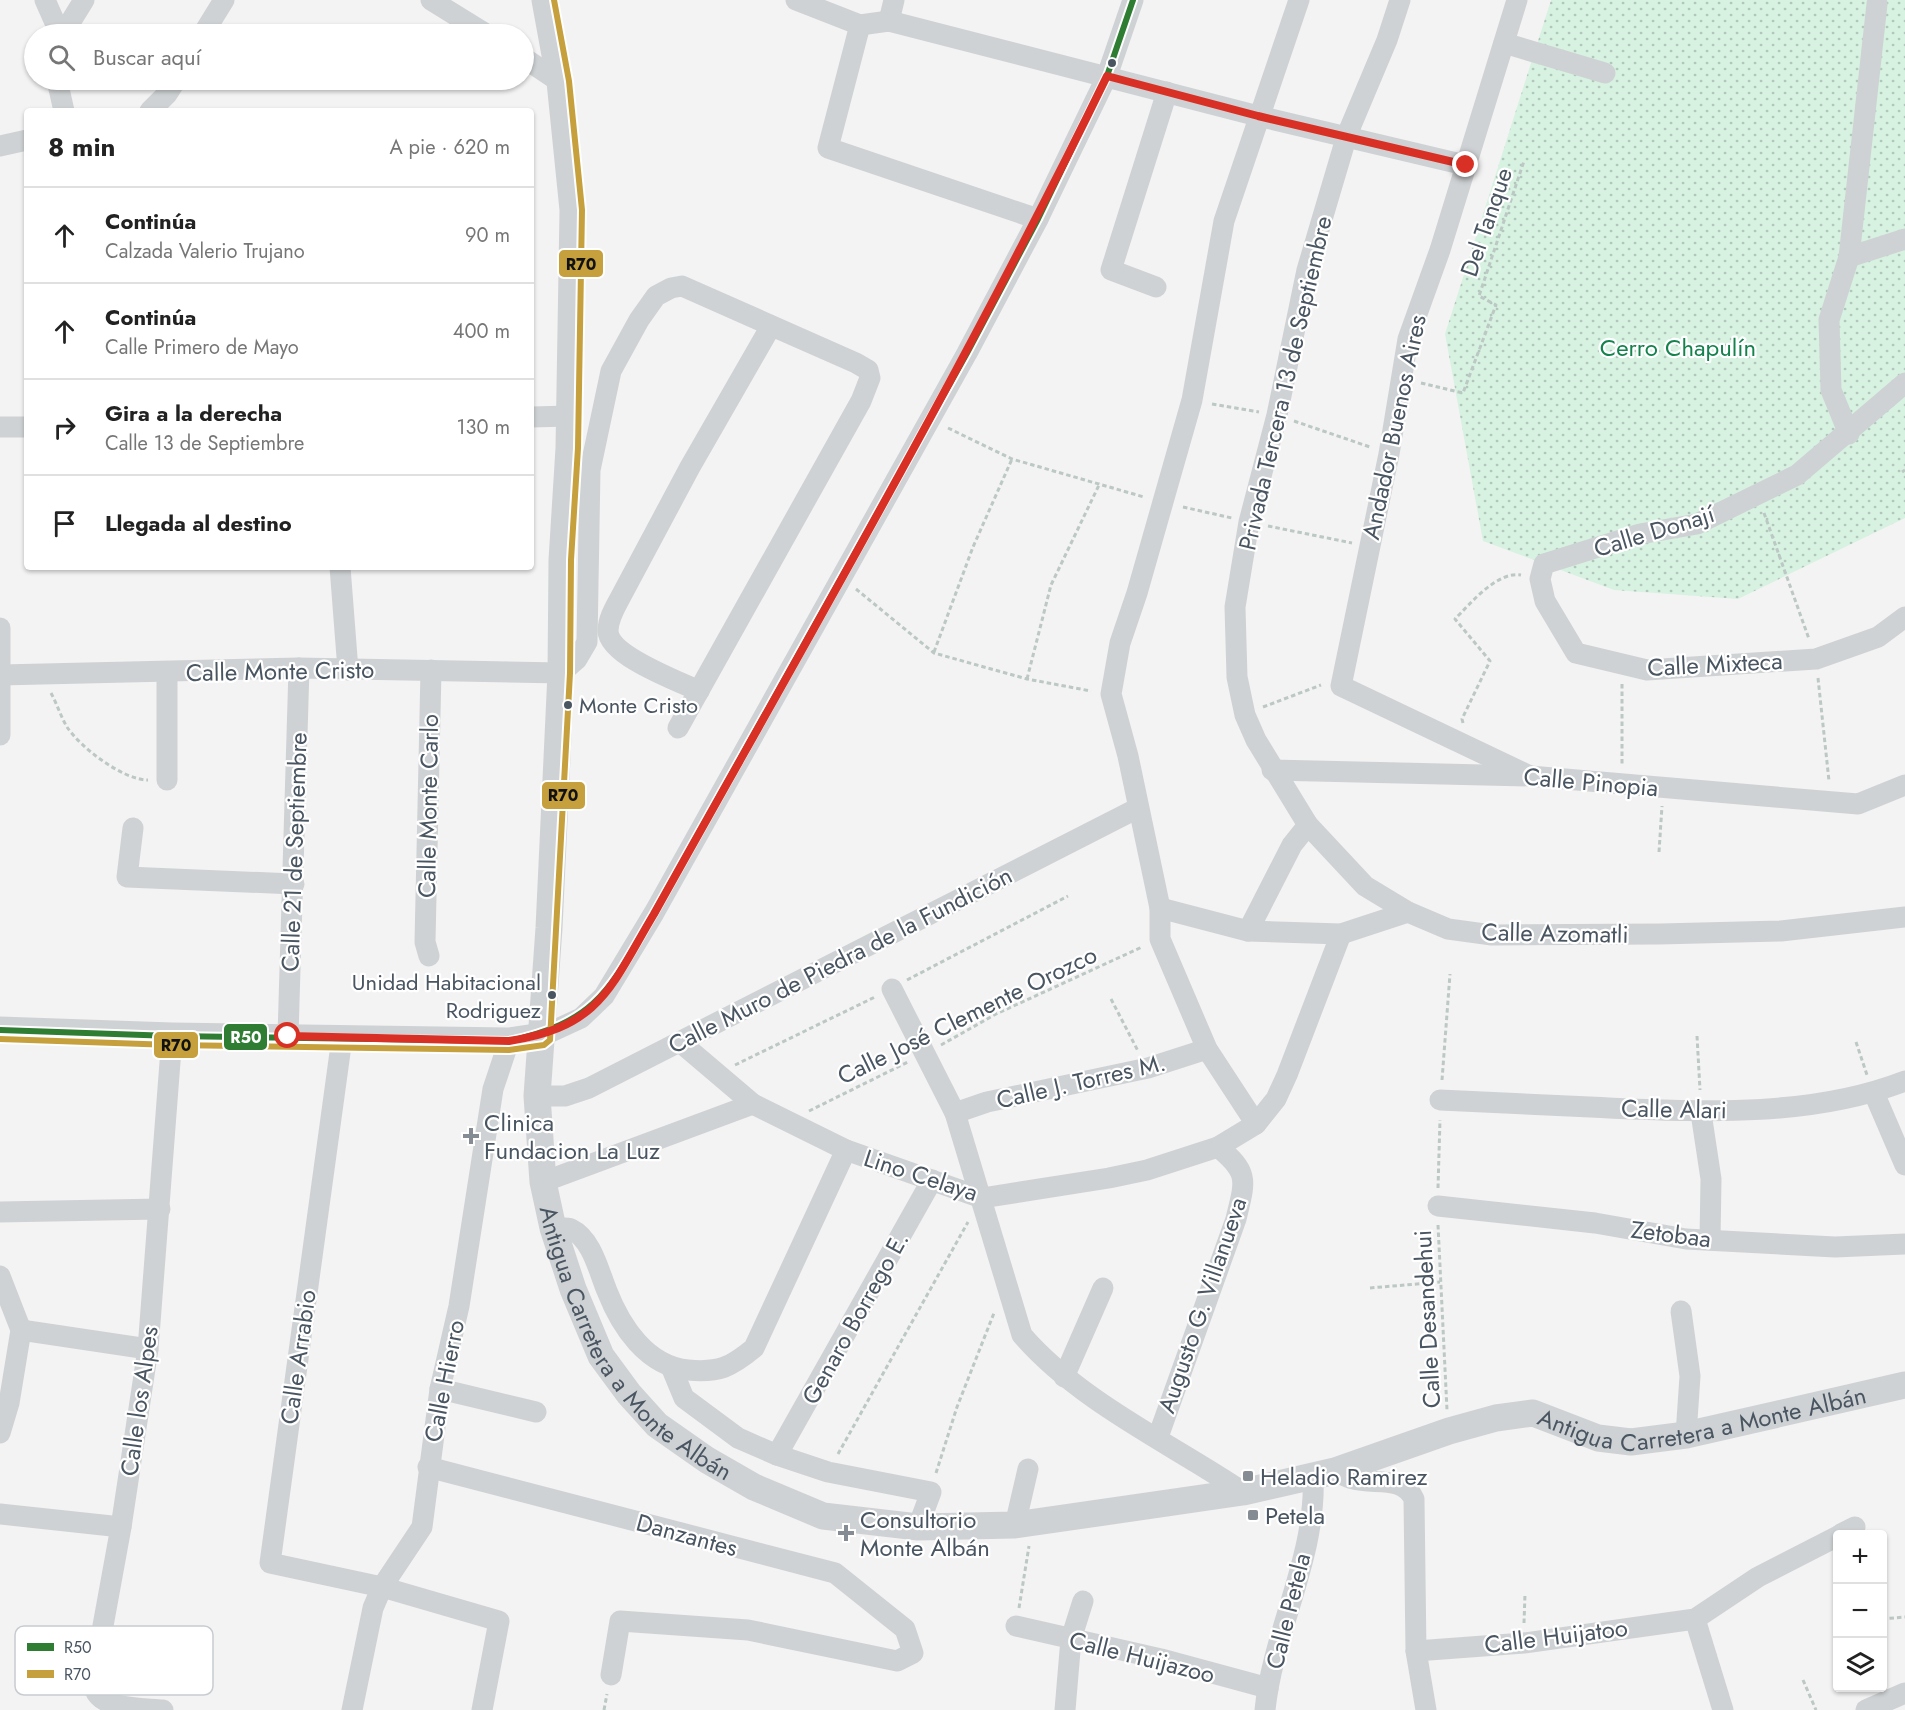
<!DOCTYPE html>
<html lang="es">
<head>
<meta charset="utf-8">
<style>
  :root { --surface:#fff; --page:#f6f6f6; --text:#222; --muted:#767676; --line:#e0e0e0 }
  body { margin:0; font-family:Jost,sans-serif; background:var(--page); color:var(--text) }
  .controls { position:absolute; right:18px; bottom:18px; display:grid; overflow:hidden; border-radius:6px; box-shadow:0 2px 4px #0004 }
  .controls button { width:54px; height:54px; display:grid; place-items:center; padding:0; border:0; border-bottom:2px solid var(--line); background:var(--surface); color:var(--text); font:30px sans-serif }
  .stop { position:absolute; width:18px; height:18px; margin:-14px; border:4px solid #d93025; border-radius:50%; background:#fff }
  .stop.end { background:#d93025; border-color:#fff; box-shadow:0 2px 6px #0008 }
  .list { margin:0; padding:0; list-style:none }
  h2 { display:flex; justify-content:space-between; align-items:center; height:78px; margin:0; padding:0 24px; font-size:26px }
  h2 small { font-size:20px; font-weight:400; color:var(--muted) }
  .list li { display:grid; grid-template-columns:39px 1fr auto; gap:18px; align-items:center; box-sizing:border-box; height:96px; padding:0 24px; border-top:2px solid var(--line) }
  .list b { display:block; font-size:22px; white-space:nowrap }
  .list p { margin:0; font-size:20px; white-space:nowrap; color:var(--muted) }
  .list em { font-size:20px; font-style:normal; color:var(--muted) }
  .icon { flex:none; width:33px; height:33px; fill:none; stroke:currentColor; stroke-width:2; stroke-linecap:round; stroke-linejoin:round }
  .map { position:relative; flex:none; width:1905px; height:1710px; overflow:hidden }
  .search { position:absolute; background:var(--surface); box-shadow:0 2px 4px #0004; left:24px; top:24px; width:510px; height:66px; display:flex; align-items:center; gap:15px; box-sizing:border-box; padding:0 21px; border-radius:33px; color:var(--muted); font-size:22px }
  .panel { position:absolute; background:var(--surface); box-shadow:0 2px 4px #0004; left:24px; top:108px; width:510px; height:462px; border-radius:6px }
  .map>svg:first-child { display:block }
</style>
</head>
<body>
<div class="map">
<svg width="1905" height="1710" viewBox="0 0 1905 1710">
  <defs>
    <pattern id="park-dots" width="8" height="8" patternUnits="userSpaceOnUse" patternTransform="scale(1.5)"><rect width="8" height="8" fill="#d8f2e2"/><path d="M2 2h.1M6 6h.1" fill="none" stroke="#b1c7bb" stroke-width="1.8" stroke-linecap="round"/></pattern>
  </defs>
  <rect width="100%" height="100%" fill="#f4f3f3"/>
  <polygon fill="url(#park-dots)" points="1551,0 1905,0 1905,518 1738,599 1614,590 1483,541 1445,334"/>
  <g fill="none" stroke-linecap="round" stroke-linejoin="round">
    <g stroke="#bcc8c4" stroke-width="3" stroke-dasharray="4.5 3" stroke-linecap="butt">
      <polyline points="1421,383 1463,393 1496,305 1479,296 1524,161"/>
      <polyline points="1212,404 1259,412"/>
      <polyline points="1294,421 1370,447"/>
      <polyline points="948,428 1012,459 1144,497"/>
      <polyline points="1902,472 1905,470"/>
      <polyline points="1183,507 1232,518"/>
      <polyline points="1764,513 1809,639"/>
      <polyline points="1268,526 1352,543"/>
      <polyline points="856,589 934,653 1027,679 1091,691"/>
      <polyline points="934,652 973,547 1012,459"/>
      <polyline points="1818,678 1829,781"/>
      <polyline points="1027,679 1051,585 1100,483"/>
      <polyline points="1622,684 1622,764"/>
      <path d="M 51,693 C 57,704 61,717 67,727 C 81,748 123,780 148,780"/>
      <polyline points="1263,707 1321,685"/>
      <path d="M 1463,723 L 1462,719 L 1490,661 L 1455,619 C 1470,604 1497,571 1521,575"/>
      <polyline points="1659,852 1662,806"/>
      <polyline points="907,980 1068,896"/>
      <polyline points="1111,999 1138,1051"/>
      <polyline points="1697,1036 1700,1090"/>
      <polyline points="1856,1042 1867,1075"/>
      <polyline points="941,1045 996,1014 1142,947"/>
      <polyline points="735,1065 875,997"/>
      <polyline points="1442,1080 1450,974"/>
      <polyline points="809,1111 908,1062"/>
      <polyline points="1438,1188 1440,1120"/>
      <polyline points="1438,1225 1447,1410"/>
      <polyline points="1370,1288 1440,1282"/>
      <polyline points="838,1454 968,1222"/>
      <polyline points="936,1473 957,1407 994,1313"/>
      <polyline points="1019,1608 1029,1546"/>
      <polyline points="1882,1619 1905,1617"/>
      <polyline points="1524,1623 1525,1594"/>
      <polyline points="1803,1680 1816,1710"/>
      <polyline points="604,1710 607,1694"/>
    </g>
    <g stroke="#cfd2d4" stroke-width="21">
      <polyline points="45,0 60,34"/>
      <polyline points="431,0 486,34"/>
      <polyline points="796,0 860,25 889,21 1258,116 1465,165"/>
      <polyline points="1400,0 1387,40 1347,135 1307,270 1277,415 1249,522 1235,607 1237,677 1245,715 1256,740 1308,825 1365,886 1408,912 1448,929 1492,935 1660,934 1781,931 1905,917"/>
      <polyline points="1517,0 1440,250 1408,339 1389,454 1341,686 1530,776"/>
      <polyline points="889,21 894,0"/>
      <polyline points="860,25 828,148 1038,219"/>
      <polyline points="63,34 84,0"/>
      <polyline points="203,34 224,0"/>
      <polyline points="1504,43 1605,73"/>
      <polyline points="524,58 560,82"/>
      <polyline points="57,80 64,111"/>
      <polyline points="150,111 167,94 176,80"/>
      <polyline points="0,146 27,140"/>
      <polyline points="1849,257 1905,239"/>
      <polyline points="1156,287 1111,270 1167,92"/>
      <polyline points="1905,383 1797,475 1697,524 1640,534 1544,564 1540,579 1545,601 1576,653 1647,670 1816,659 1878,637 1905,617"/>
      <polyline points="531,417 570,416"/>
      <polyline points="0,427 27,427"/>
      <polyline points="1849,434 1831,390 1829,320 1849,257 1877,4"/>
      <polyline points="340,567 348,670"/>
      <polyline points="0,628 0,735"/>
      <polyline points="167,672 167,780"/>
      <polyline points="0,675 299,668 561,673 577,659 587,642 590,470 611,371 639,320 656,296 671,288 682,286 856,363 868,370 870,378 861,401 678,728"/>
      <path d="M 699,691 C 678,681 609,656 608,631 C 608,620 614,609 619,600 L 690,467 L 771,326"/>
      <polyline points="1272,770 1530,776 1858,804 1905,785"/>
      <polyline points="133,828 127,877 294,884"/>
      <polyline points="1160,908 1248,931 1341,934 1408,912"/>
      <polyline points="1248,931 1292,845 1308,825"/>
      <polyline points="429,956 425,942 431,670"/>
      <path d="M 892,989 L 955,1113 L 1022,1335 C 1080,1402 1170,1443 1243,1492"/>
      <polyline points="288,1036 299,668"/>
      <polyline points="542,1036 581,1018 604,996 654,913 967,353 1038,219 1107,76 1133,0"/>
      <polyline points="342,1038 270,1563 382,1587 499,1621 482,1710"/>
      <polyline points="680,1042 753,1104 846,1150 982,1198 1109,1178 1147,1170 1218,1147 1256,1124 1276,1099 1287,1075 1341,934"/>
      <polyline points="1874,1093 1905,1165"/>
      <polyline points="537,1096 565,1096 589,1088 1138,808"/>
      <path d="M 1440,1100 C 1497,1103 1553,1105 1609,1108 C 1706,1112 1812,1117 1905,1081"/>
      <polyline points="955,1113 987,1102 1148,1068 1207,1049"/>
      <polyline points="1701,1113 1711,1179 1710,1240"/>
      <polyline points="1256,1124 1207,1049 1160,939 1160,908 1128,756 1111,694 1120,643 1137,593 1192,400 1224,221 1299,0"/>
      <polyline points="543,1182 753,1104"/>
      <polyline points="1438,1206 1595,1223 1686,1239 1835,1247 1905,1244"/>
      <polyline points="0,1212 160,1209"/>
      <path d="M 553,1228 C 558,1228 566,1227 571,1229 C 592,1239 599,1272 607,1291 C 621,1327 647,1366 688,1370 C 719,1373 731,1367 754,1348 L 846,1150"/>
      <polyline points="0,1276 21,1330 9,1403 0,1433"/>
      <polyline points="1681,1311 1690,1376 1686,1435"/>
      <polyline points="21,1330 148,1349"/>
      <polyline points="672,1369 684,1398 738,1438 777,1455 828,1472 931,1492 918,1527"/>
      <polyline points="1064,1377 1103,1288"/>
      <polyline points="440,1389 536,1412"/>
      <path d="M 1158,1437 L 1236,1219 C 1245,1181 1250,1173 1218,1147"/>
      <polyline points="777,1455 932,1180"/>
      <polyline points="428,1467 835,1573 905,1629 913,1653 897,1661 748,1630 620,1621 611,1675"/>
      <path d="M 1335,1471 C 1341,1474 1347,1478 1353,1479 C 1374,1485 1403,1475 1414,1499 L 1416,1651 L 1426,1710"/>
      <polyline points="0,1514 121,1527"/>
      <polyline points="1015,1525 1028,1469"/>
      <polyline points="1841,1534 1855,1527"/>
      <polyline points="1695,1619 1723,1710"/>
      <polyline points="1016,1626 1161,1659 1268,1688"/>
      <polyline points="1416,1651 1524,1643 1695,1619 1758,1577 1838,1536"/>
      <path d="M 163,1710 C 144,1708 103,1710 95,1690 C 93,1686 94,1679 94,1675 L 121,1527 L 148,1349 L 172,1036"/>
      <polyline points="352,1710 373,1608 382,1587 422,1527 440,1389 459,1306 493,1089 509,1041"/>
      <polyline points="1065,1710 1071,1639 1083,1601"/>
      <path d="M 1265,1710 C 1273,1631 1317,1556 1313,1476"/>
      <polyline points="1866,1710 1905,1693"/>
    </g>
    <g stroke="#cfd2d4" stroke-width="27">
      <path id="s1" d="M 545,0 L 560,82 L 573,210 L 569,448 L 562,560 L 561,673 L 549,928 L 537,1096 L 543,1182 L 553,1228 L 573,1289 L 601,1356 L 629,1394 L 657,1425 L 707,1460 L 754,1487 L 823,1516 L 918,1527 L 1015,1525 L 1243,1492 L 1335,1471 L 1449,1431 L 1496,1418 L 1533,1413 L 1598,1438 L 1631,1442 L 1686,1435 L 1905,1385"/>
      <polyline points="0,1030 172,1036 509,1041 542,1036"/>
    </g>
    <g stroke="#fff" stroke-width="10">
      <path id="bus-1" d="M 0,1030 L 172,1036 L 509,1041 C 600,1021 610,988 654,913 L 967,353 L 1038,219 L 1107,76 L 1133,0"/>
    </g>
    <g stroke="#fff" stroke-width="10">
      <polyline id="bus-2" points="0,1039 172,1045 509,1050 544,1045 550,1040 570,673 571,560 578,448 582,210 569,81 554,0"/>
    </g>
    <use href="#bus-1" stroke="#2e7d32" stroke-width="6"/>
    <use href="#bus-2" stroke="#c6a03d" stroke-width="6"/>
  </g>
  <g fill="none" stroke-linecap="round" stroke-linejoin="round">
    <path stroke="#d93025" stroke-width="8" d="M 288,1036 L 509,1041 C 601,1027 611,986 654,914 C 809,636 968,362 1107,76 L 1258,116 L 1466,165"/>
  </g>
  <g fill="#495561" stroke="#fff" stroke-width="2">
    <circle cx="1112" cy="63" r="5"/>
    <circle cx="568" cy="705" r="5"/>
    <circle cx="552" cy="995" r="5"/>
  </g>
  <g fill="#858c94" stroke="#fff" stroke-width="2">
    <path d="M468 1127h6v6h6v6h-6v6h-6v-6h-6v-6h6z"/>
    <rect x="1242" y="1470" width="12" height="12" rx="3"/>
    <rect x="1247" y="1509" width="12" height="12" rx="3"/>
    <path d="M843 1524h6v6h6v6h-6v6h-6v-6h-6v-6h6z"/>
  </g>
  <g text-anchor="middle" dominant-baseline="central" stroke-width="4.5" stroke-linejoin="round" paint-order="stroke">
    <g font-size="22" fill="#495561" stroke="#fff" text-anchor="start">
      <text x="579" y="705">Monte Cristo</text>
      <text x="541" y="982" text-anchor="end">Unidad Habitacional<tspan x="541" dy="28">Rodriguez</tspan></text>
    </g>
    <g font-size="24" fill="#495561" stroke="#fff">
      <text transform="translate(1486 222) rotate(-71)">Del Tanque</text>
      <text transform="translate(1285 383) rotate(-77)">Privada Tercera 13 de Septiembre</text>
      <text transform="translate(1394 427) rotate(-78)">Andador Buenos Aires</text>
      <text transform="translate(1654 531) rotate(-17)">Calle Donají</text>
      <text transform="translate(1715 664) rotate(-3)">Calle Mixteca</text>
      <text transform="translate(280 671) rotate(-1)">Calle Monte Cristo</text>
      <text transform="translate(1591 782) rotate(5)">Calle Pinopia</text>
      <text transform="translate(428 806) rotate(-89)">Calle Monte Carlo</text>
      <text transform="translate(294 852) rotate(-88)">Calle 21 de Septiembre</text>
      <text transform="translate(1555 933) rotate(1)">Calle Azomatli</text>
      <text transform="translate(840 960) rotate(-27)">Calle Muro de Piedra de la Fundición</text>
      <text transform="translate(967 1015) rotate(-26)">Calle José Clemente Orozco</text>
      <text transform="translate(1081 1081) rotate(-13)">Calle J. Torres M.</text>
      <text transform="translate(1674 1109) rotate(1)">Calle Alari</text>
      <text transform="translate(921 1175) rotate(18)">Lino Celaya</text>
      <text transform="translate(1671 1234) rotate(7)">Zetobaa</text>
      <text transform="translate(1202 1305) rotate(-71)">Augusto G. Villanueva</text>
      <text transform="translate(855 1318) rotate(-61)">Genaro Borrego E.</text>
      <text transform="translate(1427 1319) rotate(-93)">Calle Desandehui</text>
      <text stroke="none"><textPath href="#s1" startOffset="1378">Antigua Carretera a Monte Albán</textPath></text>
      <text transform="translate(298 1357) rotate(-82)">Calle Arrabio</text>
      <text transform="translate(444 1381) rotate(-79)">Calle Hierro</text>
      <text transform="translate(139 1401) rotate(-82)">Calle los Alpes</text>
      <text stroke="none"><textPath href="#s1" startOffset="2547">Antigua Carretera a Monte Albán</textPath></text>
      <text transform="translate(687 1535) rotate(15)">Danzantes</text>
      <text transform="translate(1288 1611) rotate(-76)">Calle Petela</text>
      <text transform="translate(1556 1636) rotate(-7)">Calle Huijatoo</text>
      <text transform="translate(1142 1657) rotate(14)">Calle Huijazoo</text>
    </g>
    <g font-size="24" fill="#14824d" stroke="#fff">
      <text x="1678" y="347">Cerro Chapulín</text>
    </g>
    <g font-size="24" fill="#495561" stroke="#fff" text-anchor="start">
      <text x="484" y="1122">Clinica<tspan x="484" dy="28">Fundacion La Luz</tspan></text>
      <text x="1260" y="1476">Heladio Ramirez</text>
      <text x="1265" y="1515">Petela</text>
      <text x="860" y="1519">Consultorio<tspan x="860" dy="28">Monte Albán</tspan></text>
    </g>
  </g>
  <rect x="15" y="1626" width="198" height="69" rx="9" fill="#fff" stroke="#c8ccd0" stroke-width="1.5"/>
  <rect x="27" y="1643" width="27" height="8" fill="#2e7d32"/>
  <rect x="27" y="1670" width="27" height="8" fill="#c6a03d"/>
  <g font-size="16" fill="#495561">
    <text x="64" y="1653">R50</text>
    <text x="64" y="1680">R70</text>
  </g>
  <g stroke="#fff" stroke-width="2">
    <rect x="558" y="249" width="46" height="29" rx="6" fill="#c6a03d"/>
    <rect x="541" y="781" width="45" height="29" rx="6" fill="#c6a03d"/>
    <rect x="223" y="1023" width="45" height="28" rx="6" fill="#2e7d32"/>
    <rect x="153" y="1031" width="46" height="28" rx="6" fill="#c6a03d"/>
  </g>
  <g font-size="16" text-anchor="middle" font-weight="bold" fill="#fff">
    <text x="246" y="1043">R50</text>
  </g>
  <g font-size="16" text-anchor="middle" font-weight="bold" fill="#111">
    <text x="581" y="270">R70</text>
    <text x="563" y="801">R70</text>
    <text x="176" y="1051">R70</text>
  </g>
</svg>
<div class="controls">
<button>+</button>
<button>−</button>
<button><svg class="icon" aria-label="layers" viewBox="0 0 24 24"><path d="M12 4l9 5-9 5-9-5zM3 14l9 5 9-5"/></svg></button>
</div>
<div class="stop" style="left:288px;top:1036px"></div>
<div class="stop end" style="left:1466px;top:165px"></div>
<div class="search"><svg class="icon" aria-label="search" viewBox="0 0 24 24"><circle cx="10" cy="10" r="6"/><path d="M15 15l6 6"/></svg>Buscar aquí</div>
<section class="panel">
<h2>8 min<small>A pie · 620 m</small></h2>
<ul class="list">
<li><svg class="icon" aria-label="ahead" viewBox="0 0 24 24"><path d="M12 20V5M6 11l6-6 6 6"/></svg><div><b>Continúa</b><p>Calzada Valerio Trujano</p></div><em>90 m</em></li>
<li><svg class="icon" aria-label="ahead" viewBox="0 0 24 24"><path d="M12 20V5M6 11l6-6 6 6"/></svg><div><b>Continúa</b><p>Calle Primero de Mayo</p></div><em>400 m</em></li>
<li><svg class="icon" aria-label="right" viewBox="0 0 24 24"><path d="M7 20v-9h11M14 6l5 5-5 5"/></svg><div><b>Gira a la derecha</b><p>Calle 13 de Septiembre</p></div><em>130 m</em></li>
<li><svg class="icon" aria-label="arrive" viewBox="0 0 24 24"><path d="M6 21V4h12l-3 4 3 4H6"/></svg><div><b>Llegada al destino</b></div></li>
</ul>
</section>
</div>
</body>
</html>
